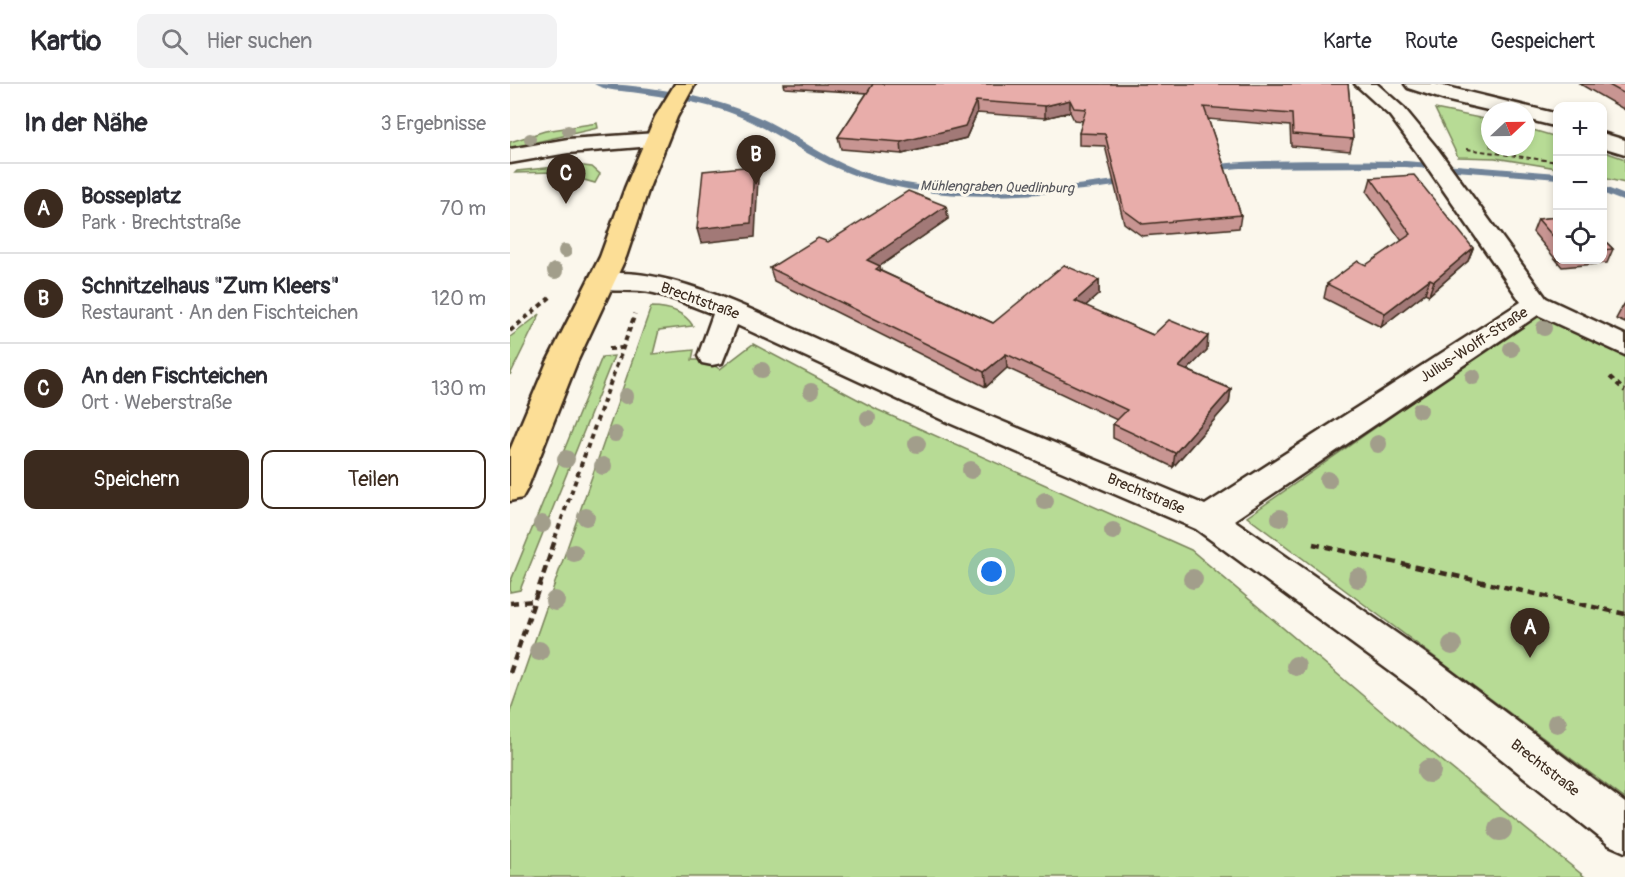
<!DOCTYPE html>
<html lang="de">
<head>
<meta charset="utf-8">
<style>
  :root { --surface:#fff; --page:#f2f2f3; --text:#2b2b33; --muted:#7c7c81; --line:#e1e1e2; --accent:#3b2a1e }
  body { margin:0; font-family:Pangolin,sans-serif; background:var(--page); color:var(--text) }
  .controls { position:absolute; right:18px; top:18px; display:grid; overflow:hidden; border-radius:12px; box-shadow:0 3px 9px #0003 }
  .controls button { width:54px; height:54px; display:grid; place-items:center; padding:0; border:0; border-bottom:2px solid var(--line); background:var(--surface); color:var(--text); font:30px sans-serif }
  .compass { position:absolute; left:971px; top:18px; width:54px; height:54px; border-radius:50%; background:var(--surface); box-shadow:0 3px 9px #0003; rotate:68deg }
  .you { position:absolute; left:482px; top:488px; width:21px; height:21px; margin:-15px; border:4px solid #fff; border-radius:50%; background:#1a73e8; box-shadow:0 0 0 9px #1a73e833 }
  .badge { display:grid; place-items:center; width:39px; height:39px; border-radius:50%; background:var(--accent); color:#fff; font-size:20px; font-weight:700 }
  .pin { position:absolute; translate:-50% -50px; filter:drop-shadow(0 2px 3px #0008) }
  .pin::after { content:''; position:absolute; top:32px; width:21px; height:18px; background:inherit; clip-path:polygon(0 0,100% 0,50% 100%) }
  .list { margin:0; padding:0; list-style:none }
  h2 { display:flex; justify-content:space-between; align-items:center; height:78px; margin:0; padding:0 24px; font-size:26px }
  h2 small { font-size:20px; font-weight:400; color:var(--muted) }
  .list li { display:grid; grid-template-columns:39px 1fr auto; gap:18px; align-items:center; box-sizing:border-box; height:90px; padding:0 24px; border-top:2px solid var(--line) }
  .list b { display:block; font-size:22px; white-space:nowrap }
  .list p { margin:0; font-size:20px; white-space:nowrap; color:var(--muted) }
  .list em { font-size:20px; font-style:normal; color:var(--muted) }
  .actions { display:flex; gap:12px; padding:18px 24px }
  .actions a { flex:1; padding:14px 0; border:2px solid var(--accent); border-radius:12px; text-align:center; font-size:21px; color:var(--accent) }
  .actions .main { background:var(--accent); color:#fff }
  .icon { flex:none; width:33px; height:33px; fill:none; stroke:currentColor; stroke-width:2; stroke-linecap:round; stroke-linejoin:round }
  .map { position:relative; flex:none; width:1115px; height:793px; overflow:hidden }
  header { display:flex; align-items:center; gap:36px; box-sizing:border-box; height:84px; padding:0 30px; background:var(--surface); border-bottom:2px solid var(--line) }
  header strong { font-size:28px }
  nav { display:flex; gap:33px; margin-inline-start:auto; font-size:21px }
  .search { width:420px; height:54px; background:var(--page); display:flex; align-items:center; gap:15px; box-sizing:border-box; padding:0 21px; border-radius:12px; color:var(--muted); font-size:22px }
  main { display:flex }
  aside { flex:1; background:var(--surface) }
  .map>svg:first-child { display:block }
</style>
</head>
<body>
<header>
<strong>Kartio</strong>
<div class="search"><svg class="icon" aria-label="search" viewBox="0 0 24 24"><circle cx="10" cy="10" r="6"/><path d="M15 15l6 6"/></svg>Hier suchen</div>
<nav><a>Karte</a><a>Route</a><a>Gespeichert</a></nav>
</header>
<main>
<aside>
<h2>In der Nähe<small>3 Ergebnisse</small></h2>
<ul class="list">
<li><span class="badge">A</span><div><b>Bosseplatz</b><p>Park · Brechtstraße</p></div><em>70 m</em></li>
<li><span class="badge">B</span><div><b>Schnitzelhaus &quot;Zum Kleers&quot;</b><p>Restaurant · An den Fischteichen</p></div><em>120 m</em></li>
<li><span class="badge">C</span><div><b>An den Fischteichen</b><p>Ort · Weberstraße</p></div><em>130 m</em></li>
</ul>
<div class="actions"><a class="main">Speichern</a><a>Teilen</a></div>
</aside>
<div class="map">
<svg width="1115" height="793" viewBox="0 0 1115 793">
  <rect width="100%" height="100%" fill="#fbf7ec"/>
  <filter id="ink" filterUnits="userSpaceOnUse"><feTurbulence type="fractalNoise" baseFrequency=".0167" numOctaves="2"/><feDisplacementMap in="SourceGraphic" scale="12" xChannelSelector="R" yChannelSelector="G"/><feConvolveMatrix kernelMatrix="1 2 1 2 8 2 1 2 1" color-interpolation-filters="sRGB"/></filter>
  <g filter="url(#ink)">
    <g fill="#b7db95" stroke="#79825a" stroke-width="1.5">
      <polygon points="925,25 980,36 980,63 1016,63 1016,44 1047,53 1047,84 985,74 948,73"/>
      <polygon points="87,39 88,44 0,64 0,58 35,47"/>
      <polygon points="1092,67 1115,75 1115,99 1093,94"/>
      <polygon points="65,81 82,83 90,90 85,99 46,88 5,89 7,87"/>
      <path d="M 141,223 C 158,223 174,227 183,242 L 149,246 L 143,270 L 184,266 L 182,276 L 195,276 L 210,285 L 243,260 L 368,326 L 681,466 L 871,627 L 1075,793 L 0,793 L 0,628 Z"/>
      <polygon points="30,230 0,291 0,253"/>
      <polygon points="1028,230 1115,268 1115,715 737,433"/>
      <polygon points="104,272 10,506 0,508 0,499 92,273"/>
    </g>
    <g fill="none" stroke-linecap="round" stroke-linejoin="round">
      <g fill="#6f8399" fill-rule="evenodd">
        <path d="M 84,0 C 138,0 208,13 257,37 C 287,52 313,73 345,85 C 432,117 530,107 620,94 L 625,97 L 620,100 C 526,113 421,123 331,86 C 288,68 256,39 209,25 C 182,17 155,13 128,9 C 115,7 95,7 84,0 Z"/>
        <path d="M 895,77 L 1048,89 L 1048,95 L 895,83 L 730,84 L 698,87 L 693,84 C 708,73 865,77 895,77 Z"/>
        <polygon points="1092,102 1115,111 1115,118 1092,109"/>
      </g>
      <g stroke="#3b2a1e" stroke-width="5">
        <g id="minor">
          <path d="M 845,0 L 867,0 L 894,24 L 927,64 L 1036,214 L 1115,251 L 1115,271 L 1028,231 L 724,436 L 932,581 L 1115,719 L 1115,768 L 1099,761 L 904,605 L 686,445 L 437,338 L 227,241 L 212,279 L 202,281 L 192,279 L 188,272 L 203,230 C 184,223 164,214 144,209 C 124,204 103,209 83,204 L 79,198 L 83,192 C 147,176 243,227 302,253 C 355,277 407,301 460,324 C 538,357 617,388 695,421 L 1011,218 L 911,74 L 880,32 Z"/>
          <polygon points="895,0 925,0 1048,30 1048,43 1016,35 1016,27 982,27 935,16 898,4"/>
          <polygon points="146,49 154,51 157,56 154,61 58,69 0,79 0,65 58,55"/>
          <polygon points="1092,49 1115,56 1115,70 1092,63"/>
        </g>
      </g>
      <g stroke="#3b2a1e" stroke-width="5">
        <polygon id="major" points="165,0 185,0 167,33 139,104 116,173 67,278 17,405 12,414 0,417 0,366 37,278 90,173 115,104 145,33"/>
      </g>
      <polyline stroke="#3b2a1e" stroke-width="2" stroke-dasharray="4.5 3" stroke-linecap="butt" points="957,65 1048,78"/>
      <g stroke="#3b2a1e" stroke-width="4" stroke-dasharray="5 4.5" stroke-linecap="butt">
        <polyline points="0,247 43,211"/>
        <polyline points="99,265 113,264"/>
        <polyline points="1100,293 1115,307"/>
        <polyline points="45,454 125,230"/>
      </g>
      <g stroke="#3b2a1e" stroke-width="4.5" stroke-dasharray="8 5" stroke-linecap="butt">
        <polyline points="803,460 1115,530"/>
        <polyline points="0,519 23,517"/>
        <polyline points="0,589 46,453"/>
      </g>
      <use href="#minor" fill="#fbf7ec" fill-rule="evenodd"/>
      <use href="#major" fill="#fcde96" fill-rule="evenodd"/>
    </g>
    <g fill="#a29e8b">
      <circle cx="58" cy="47" r="6"/>
      <circle cx="20" cy="55" r="6"/>
      <circle cx="58" cy="84" r="6"/>
      <circle cx="55" cy="167" r="7"/>
      <circle cx="45" cy="187" r="8"/>
      <circle cx="1034" cy="244" r="8"/>
      <circle cx="1001" cy="265" r="8"/>
      <circle cx="252" cy="286" r="8"/>
      <circle cx="963" cy="293" r="8"/>
      <circle cx="301" cy="307" r="8"/>
      <circle cx="116" cy="312" r="8"/>
      <circle cx="910" cy="326" r="8"/>
      <circle cx="358" cy="334" r="8"/>
      <circle cx="105" cy="350" r="8"/>
      <circle cx="407" cy="360" r="9"/>
      <circle cx="868" cy="360" r="9"/>
      <circle cx="56" cy="375" r="9"/>
      <circle cx="93" cy="382" r="9"/>
      <circle cx="461" cy="386" r="9"/>
      <circle cx="818" cy="396" r="9"/>
      <circle cx="535" cy="417" r="9"/>
      <circle cx="76" cy="433" r="9"/>
      <circle cx="770" cy="434" r="9"/>
      <circle cx="32" cy="440" r="9"/>
      <circle cx="603" cy="447" r="9"/>
      <circle cx="64" cy="469" r="9"/>
      <circle cx="848" cy="494" r="10"/>
      <circle cx="683" cy="495" r="10"/>
      <circle cx="45" cy="517" r="10"/>
      <circle cx="942" cy="561" r="10"/>
      <circle cx="29" cy="567" r="10"/>
      <circle cx="786" cy="582" r="10"/>
      <circle cx="1047" cy="639" r="10"/>
      <circle cx="919" cy="687" r="12"/>
      <circle cx="990" cy="745" r="12"/>
    </g>
    <g fill="#c89592" stroke="#3b2a1e" stroke-width="1.5">
      <polygon points="274,0 838,0 843,55 840,67 781,62 780,42 698,35 731,131 729,144 632,152 614,139 595,62 569,61 569,49 573,37 564,36 560,28 535,34 467,29 456,54 392,70 331,65 328,53 357,9 275,4"/>
      <polygon points="1070,0 1115,0 1115,26"/>
      <polygon points="861,94 963,164 958,177 919,211 915,209 871,243 814,214 817,200 856,181 892,157 857,108"/>
      <polygon points="436,122 438,135 370,182 371,187 483,239 589,196 589,210 575,222 643,251 697,266 677,286 721,305 719,319 663,383 603,354 603,340 607,336 497,284 476,303 264,197 260,184 318,158"/>
      <polygon points="1047,133 1047,176 1092,176 1092,154 1103,165 1097,179 1052,183 1023,148 1028,135"/>
      <polygon points="1115,219 1115,239 1106,235 1113,222"/>
    </g>
    <g fill="#a27977" stroke="#3b2a1e" stroke-width="1.5">
      <polygon points="560,16 560,28 535,34 535,22"/>
      <polygon points="466,17 467,29 456,54 392,70 391,58"/>
      <polygon points="244,82 248,95 245,153 191,159 187,145"/>
      <polygon points="436,122 438,135 370,182 372,196 357,176"/>
      <polygon points="963,164 958,177 919,211 924,197"/>
      <polygon points="920,195 915,209 871,243 875,229"/>
      <polygon points="589,196 589,210 565,231 565,217"/>
      <polygon points="698,252 697,266 667,297 669,283"/>
      <polygon points="496,270 497,284 476,303 474,288"/>
      <polygon points="721,305 719,319 663,383 665,369"/>
    </g>
    <g fill="#e8adaa" stroke="#3b2a1e" stroke-width="1.5">
      <polygon points="363,0 838,0 843,55 783,50 782,30 694,23 731,131 633,140 614,126 595,50 569,49 576,25 564,24 560,16 535,22 466,17 455,42 391,58 328,53"/>
      <polygon points="1097,0 1115,0 1115,10"/>
      <polygon points="244,82 241,139 187,145 193,87"/>
      <polygon points="904,91 963,164 924,197 920,195 875,229 817,200 848,177 856,181 901,150 861,94"/>
      <polygon points="398,107 436,122 357,176 370,182 366,185 483,239 554,181 589,196 565,217 643,251 659,236 698,252 669,283 721,305 665,369 603,340 617,326 496,270 474,288 260,184 308,154 318,158"/>
      <polygon points="1047,133 1047,157 1028,135"/>
      <polygon points="1092,154 1103,165 1092,166"/>
    </g>
  </g>
  <g text-anchor="middle" dominant-baseline="central" stroke-width="6" stroke-linejoin="round" paint-order="stroke">
    <g font-size="14" font-style="italic" fill="#55565c" stroke="#fbf7ec">
      <text transform="translate(487 103) rotate(1)">Mühlengraben Quedlinburg</text>
    </g>
    <g font-size="15" fill="#3b2a1e" stroke="#fbf7ec">
      <text transform="translate(190 217) rotate(20)">Brechtstraße</text>
      <text transform="translate(964 261) rotate(-33)">Julius-Wolff-Straße</text>
      <text transform="translate(636 410) rotate(23)">Brechtstraße</text>
      <text transform="translate(1035 684) rotate(38)">Brechtstraße</text>
    </g>
  </g>
</svg>
<div class="controls">
<button>+</button>
<button>−</button>
<button><svg class="icon" aria-label="locate" viewBox="0 0 24 24"><circle cx="12" cy="12" r="6"/><path d="M12 2v4M12 18v4M2 12h4M18 12h4"/></svg></button>
</div>
<svg class="compass" viewBox="-18 -18 36 36"><path d="M0-13l5 13h-10z" fill="#e53935"/><path d="M0 13l5-13h-10z" fill="#7c7c81"/></svg>
<div class="you"></div>
<div class="pin badge" style="left:1020px;top:574px">A</div>
<div class="pin badge" style="left:246px;top:101px">B</div>
<div class="pin badge" style="left:56px;top:120px">C</div>
</div>
</main>
</body>
</html>
